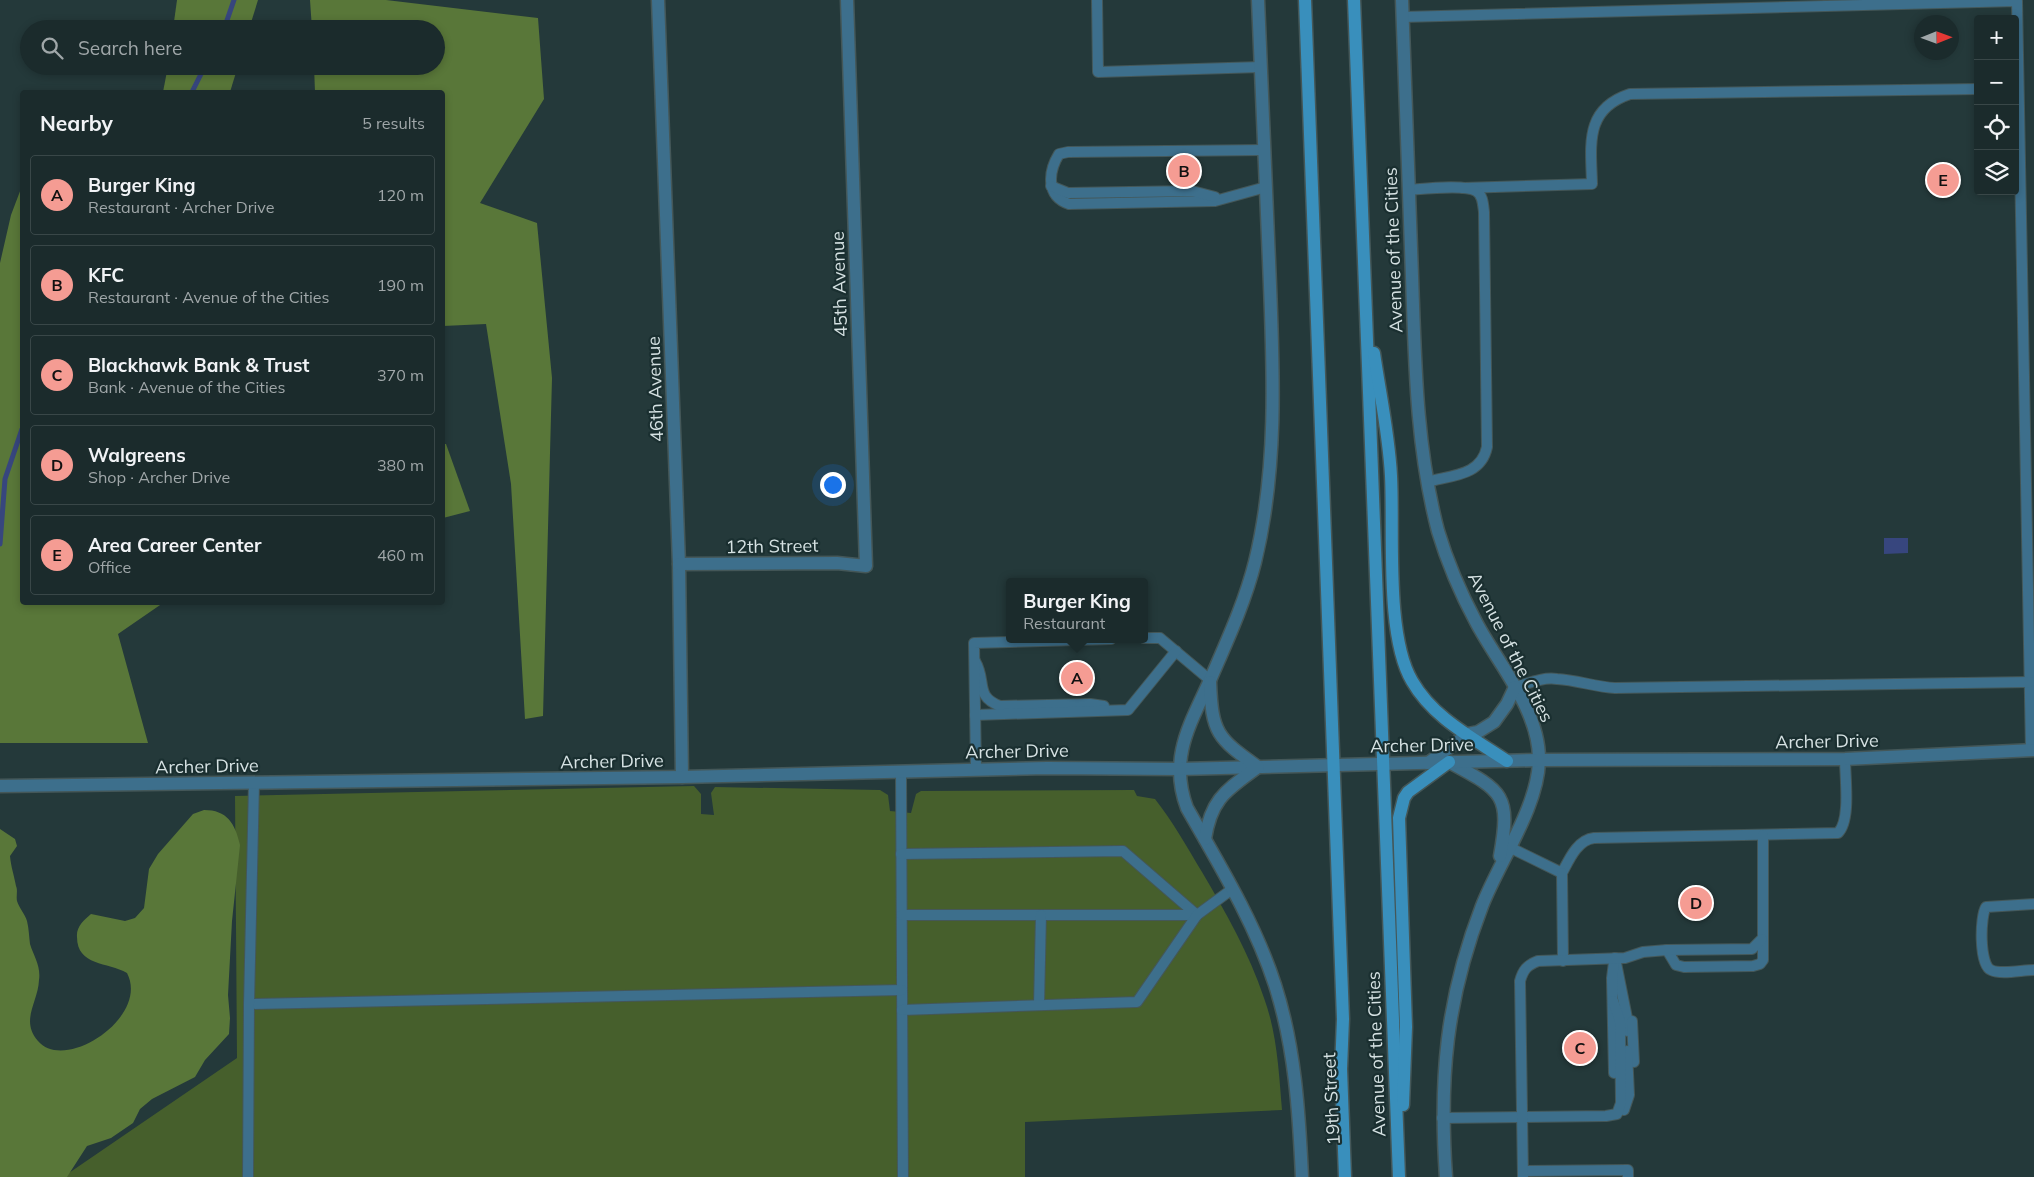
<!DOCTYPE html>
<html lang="en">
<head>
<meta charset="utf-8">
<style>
  :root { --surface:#1b2b2c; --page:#283738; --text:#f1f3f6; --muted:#a0a7a9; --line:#394748; --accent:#f59c93 }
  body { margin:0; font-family:Mulish,sans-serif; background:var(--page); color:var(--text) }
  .controls { position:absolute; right:15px; top:15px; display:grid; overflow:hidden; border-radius:5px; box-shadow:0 2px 8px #0003 }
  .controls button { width:45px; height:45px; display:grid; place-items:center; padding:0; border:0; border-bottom:1px solid var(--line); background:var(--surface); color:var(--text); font:25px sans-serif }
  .compass { position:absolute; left:1914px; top:15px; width:45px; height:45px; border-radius:50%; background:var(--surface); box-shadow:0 2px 8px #0003; rotate:89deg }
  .you { position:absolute; left:832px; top:484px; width:18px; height:18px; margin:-12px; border:4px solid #fff; border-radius:50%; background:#1a73e8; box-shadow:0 0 0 8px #1a73e833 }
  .badge { display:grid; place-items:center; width:32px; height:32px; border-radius:50%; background:var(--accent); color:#111; font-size:16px; font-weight:700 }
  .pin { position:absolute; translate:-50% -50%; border:2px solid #fff; box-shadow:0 1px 5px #0006 }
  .popup { position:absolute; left:1006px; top:578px; width:142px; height:65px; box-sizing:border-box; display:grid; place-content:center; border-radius:5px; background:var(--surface); filter:drop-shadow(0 1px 4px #0005); font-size:16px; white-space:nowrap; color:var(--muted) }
  .popup b { font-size:19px; color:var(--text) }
  .popup::after { content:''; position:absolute; left:50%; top:100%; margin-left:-10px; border:10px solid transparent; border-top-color:var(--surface) }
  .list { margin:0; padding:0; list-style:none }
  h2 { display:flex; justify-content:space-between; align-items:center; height:65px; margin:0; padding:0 20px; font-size:21px }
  h2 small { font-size:16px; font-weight:400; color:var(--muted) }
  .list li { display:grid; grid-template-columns:32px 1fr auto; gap:15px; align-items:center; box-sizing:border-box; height:80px; margin:0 10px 10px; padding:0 10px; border:1px solid var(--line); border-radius:5px }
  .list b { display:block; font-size:19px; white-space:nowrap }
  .list p { margin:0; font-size:16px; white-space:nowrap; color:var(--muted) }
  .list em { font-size:16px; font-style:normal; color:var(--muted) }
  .icon { flex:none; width:28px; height:28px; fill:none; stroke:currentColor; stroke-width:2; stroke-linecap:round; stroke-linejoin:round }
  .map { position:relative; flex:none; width:2034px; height:1177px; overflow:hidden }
  .search { position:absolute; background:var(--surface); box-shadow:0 2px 8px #0003; left:20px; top:20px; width:425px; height:55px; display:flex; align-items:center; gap:12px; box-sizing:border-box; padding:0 18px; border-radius:28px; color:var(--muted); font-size:19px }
  .panel { position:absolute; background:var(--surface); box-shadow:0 2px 8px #0003; left:20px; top:90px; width:425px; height:515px; border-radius:5px }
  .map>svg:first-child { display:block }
</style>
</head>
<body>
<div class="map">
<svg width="2034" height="1177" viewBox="0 0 2034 1177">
  <rect width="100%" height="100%" fill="#24393a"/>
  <path fill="#465f2c" d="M 694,786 L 701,794 L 701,814 L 714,815 L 711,793 L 715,787 L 880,790 L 888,795 L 890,811 L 911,813 L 916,794 L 921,791 L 1134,790 L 1137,796 L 1155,799 C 1173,822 1187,847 1202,872 C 1226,913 1249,953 1264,998 C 1277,1033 1279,1073 1282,1110 L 1025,1122 L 1025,1177 L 63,1177 L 237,1058 L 235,796 Z"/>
  <g fill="#597739">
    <polygon points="177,0 258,0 249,29 173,29"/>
    <polygon points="310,0 386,0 538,18 544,99 480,203 537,223 552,378 543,716 525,719 511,484 486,324 443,326 442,92 315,92 314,66 436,66 436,29 312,29"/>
    <polygon points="168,66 238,66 230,92 163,92"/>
    <polygon points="22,186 22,602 163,603 118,634 148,743 0,743 0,263 11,215"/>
    <polygon points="443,444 446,444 470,511 443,518"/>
    <path d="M 204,810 C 227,810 235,823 240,845 L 232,921 L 228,995 L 230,1018 L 229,1034 L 205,1060 L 195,1077 L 152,1099 L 140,1109 L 133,1123 L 111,1138 L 87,1146 L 67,1177 L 0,1177 L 0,829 L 15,839 L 17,846 L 10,856 C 11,867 14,875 16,886 C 18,890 16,896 17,901 C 19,908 25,914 27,921 C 29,929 29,937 30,944 C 34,957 41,966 39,980 C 38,1003 20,1020 38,1041 C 65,1073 150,1017 127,973 C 108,962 77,966 77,937 C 76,927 84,920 91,914 L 125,921 L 135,918 L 144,908 L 149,869 L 158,854 L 193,814 Z"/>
  </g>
  <polygon fill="#37467e" points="1884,538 1908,538 1908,553 1884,554"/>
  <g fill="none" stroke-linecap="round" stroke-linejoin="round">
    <g stroke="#37467e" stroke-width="5">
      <polyline points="224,29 234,0"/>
      <polyline points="192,92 205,66"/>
      <polyline points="0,544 5,479 22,429"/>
    </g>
    <g stroke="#445758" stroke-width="12">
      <g id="service">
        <polyline points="1097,0 1098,72 1261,67"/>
        <polyline points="1402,17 2017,1 2031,751"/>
        <path d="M 1265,150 L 1068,152 L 1059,154 C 1048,172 1046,196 1069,204 L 1215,201 L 1266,187"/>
        <polyline points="1051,186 1068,193 1192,191 1215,197"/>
        <path d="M 1463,188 L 1592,184 C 1591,145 1584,109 1630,94 L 1978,89"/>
        <path d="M 1408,190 C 1423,189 1465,184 1476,191 C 1483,195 1483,204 1484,212 L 1487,447 C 1481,476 1452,475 1427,482"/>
        <polyline points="1144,638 1160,638 1210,680"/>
        <path d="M 975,661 C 987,681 974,696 1000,706 L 1090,704 L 1104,706"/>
        <path d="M 1515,687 C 1529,683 1543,677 1557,679 C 1577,680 1595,687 1615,688 L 2030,682"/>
        <polyline points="975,715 1128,710 1176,651"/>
        <polyline points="976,770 974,643 1111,639"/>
        <polyline points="901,772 903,1177"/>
        <path d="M 1509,847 L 1562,873 C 1569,860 1577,840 1594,838 L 1838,833 C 1851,820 1845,778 1845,759"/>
        <polyline points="901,854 1123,851 1197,915"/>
        <polyline points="1562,873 1563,961"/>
        <path d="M 2034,904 L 1986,907 C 1980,916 1979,965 1991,970 C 2001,975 2022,970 2034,970"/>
        <polyline points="902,915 1197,915"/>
        <polyline points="1667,950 1676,965 1684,967 1753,966 1760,964 1763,960 1763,835"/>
        <polyline points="1615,958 1627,1018 1627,1031"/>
        <polyline points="249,1004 902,990"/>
        <polyline points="1039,1005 1041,915"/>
        <polyline points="902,1010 1137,1002 1197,915 1231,890"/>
        <polyline points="1632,1021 1634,1062"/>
        <polyline points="1614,1073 1612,978 1614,962"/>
        <polyline points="1624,1110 1629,1095 1627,1051"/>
        <polyline points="1442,1118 1606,1116 1617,1114 1621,1103 1620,1021 1613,1001"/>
        <polyline points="1523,1171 1628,1170 1628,1177"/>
        <polyline points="248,1177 249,1004 254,783"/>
        <path d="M 1523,1177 L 1520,981 C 1523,970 1527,965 1538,961 L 1625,958 L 1643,952 L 1667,950 L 1752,949 L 1762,939"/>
      </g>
    </g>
    <g stroke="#445758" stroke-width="15">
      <g id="minor">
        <polyline points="658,0 679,564 682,777"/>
        <polyline points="679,564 837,563 866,566 847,0"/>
      </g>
    </g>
    <g stroke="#445758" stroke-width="15">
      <g id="tertiary">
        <path d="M 1258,0 C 1262,87 1266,174 1269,261 C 1273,361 1279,464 1255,562 C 1245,602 1227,641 1211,678 C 1191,723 1168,757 1187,808 C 1219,864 1255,923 1275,985 C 1295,1047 1299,1112 1302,1177"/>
        <path d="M 1402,0 C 1405,92 1408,184 1412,276 C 1415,362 1416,447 1438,531 C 1447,561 1461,594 1476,622 C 1498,664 1539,709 1539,759 C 1539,806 1499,862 1482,906 C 1446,999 1439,1079 1446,1177"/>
        <polyline points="1428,763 1468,734 1478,732 1494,722 1507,704 1515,687"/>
        <path d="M 1451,763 C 1503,791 1511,795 1500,856"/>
        <polyline points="0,786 682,777 1047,768 1180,769 1539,760 1845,759 2034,750"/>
        <path d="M 1205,839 C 1211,798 1227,790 1258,767 C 1217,738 1212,733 1210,682"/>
      </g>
    </g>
    <g stroke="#445758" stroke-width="15">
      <g id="secondary">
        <polyline points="1305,0 1343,1019 1341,1069 1345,1177"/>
        <polyline points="1354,0 1399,1177"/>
        <path d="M 1374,353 C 1380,394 1389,435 1391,476 C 1394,531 1385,635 1412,681 C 1433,718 1473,738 1507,761"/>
        <polyline points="1403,1105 1406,1027 1399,818 1404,798 1408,792 1449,762"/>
      </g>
    </g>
    <use href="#service" stroke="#3d6f8c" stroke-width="10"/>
    <use href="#minor" stroke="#3d6f8c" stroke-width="12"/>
    <use href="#tertiary" stroke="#3d6f8c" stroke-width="12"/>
    <use href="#secondary" stroke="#398fbc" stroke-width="12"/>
  </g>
  <g text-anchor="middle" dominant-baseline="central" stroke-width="4.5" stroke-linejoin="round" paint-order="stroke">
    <g font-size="18" fill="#d6e2e3" stroke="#1a2f30">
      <text transform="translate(1393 250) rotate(-92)">Avenue of the Cities</text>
      <text transform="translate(839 284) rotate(-92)">45th Avenue</text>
      <text transform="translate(655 389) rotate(-92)">46th Avenue</text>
      <text transform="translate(772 546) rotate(-1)">12th Street</text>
      <text transform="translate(1511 647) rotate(63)">Avenue of the Cities</text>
      <text transform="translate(1827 741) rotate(-1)">Archer Drive</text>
      <text transform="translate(1422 745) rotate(-1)">Archer Drive</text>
      <text transform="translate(1017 751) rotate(-1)">Archer Drive</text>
      <text transform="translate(612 761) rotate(-1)">Archer Drive</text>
      <text transform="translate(207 766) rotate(-1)">Archer Drive</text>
      <text transform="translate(1376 1054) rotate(-92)">Avenue of the Cities</text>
      <text transform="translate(1331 1099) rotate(-93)">19th Street</text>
    </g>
  </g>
</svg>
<div class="controls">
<button>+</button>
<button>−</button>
<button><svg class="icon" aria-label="locate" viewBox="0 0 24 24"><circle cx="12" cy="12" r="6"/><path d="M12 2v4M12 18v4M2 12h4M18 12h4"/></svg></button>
<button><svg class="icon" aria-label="layers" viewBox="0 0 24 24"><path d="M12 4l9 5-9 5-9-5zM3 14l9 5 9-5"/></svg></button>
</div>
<svg class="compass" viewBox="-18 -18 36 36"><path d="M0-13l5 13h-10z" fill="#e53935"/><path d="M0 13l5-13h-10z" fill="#a0a7a9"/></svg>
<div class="you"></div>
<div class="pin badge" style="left:1077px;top:678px">A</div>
<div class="popup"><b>Burger King</b>Restaurant</div>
<div class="pin badge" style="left:1184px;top:171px">B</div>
<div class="pin badge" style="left:1580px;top:1048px">C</div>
<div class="pin badge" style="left:1696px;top:903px">D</div>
<div class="pin badge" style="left:1943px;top:180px">E</div>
<div class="search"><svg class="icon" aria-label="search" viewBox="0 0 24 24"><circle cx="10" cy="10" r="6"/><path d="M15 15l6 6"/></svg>Search here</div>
<section class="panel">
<h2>Nearby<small>5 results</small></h2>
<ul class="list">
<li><span class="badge">A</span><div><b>Burger King</b><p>Restaurant · Archer Drive</p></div><em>120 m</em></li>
<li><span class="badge">B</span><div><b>KFC</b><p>Restaurant · Avenue of the Cities</p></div><em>190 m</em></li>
<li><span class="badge">C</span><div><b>Blackhawk Bank &amp; Trust</b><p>Bank · Avenue of the Cities</p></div><em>370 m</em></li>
<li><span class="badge">D</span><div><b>Walgreens</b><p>Shop · Archer Drive</p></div><em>380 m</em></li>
<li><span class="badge">E</span><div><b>Area Career Center</b><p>Office</p></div><em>460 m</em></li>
</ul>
</section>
</div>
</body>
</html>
